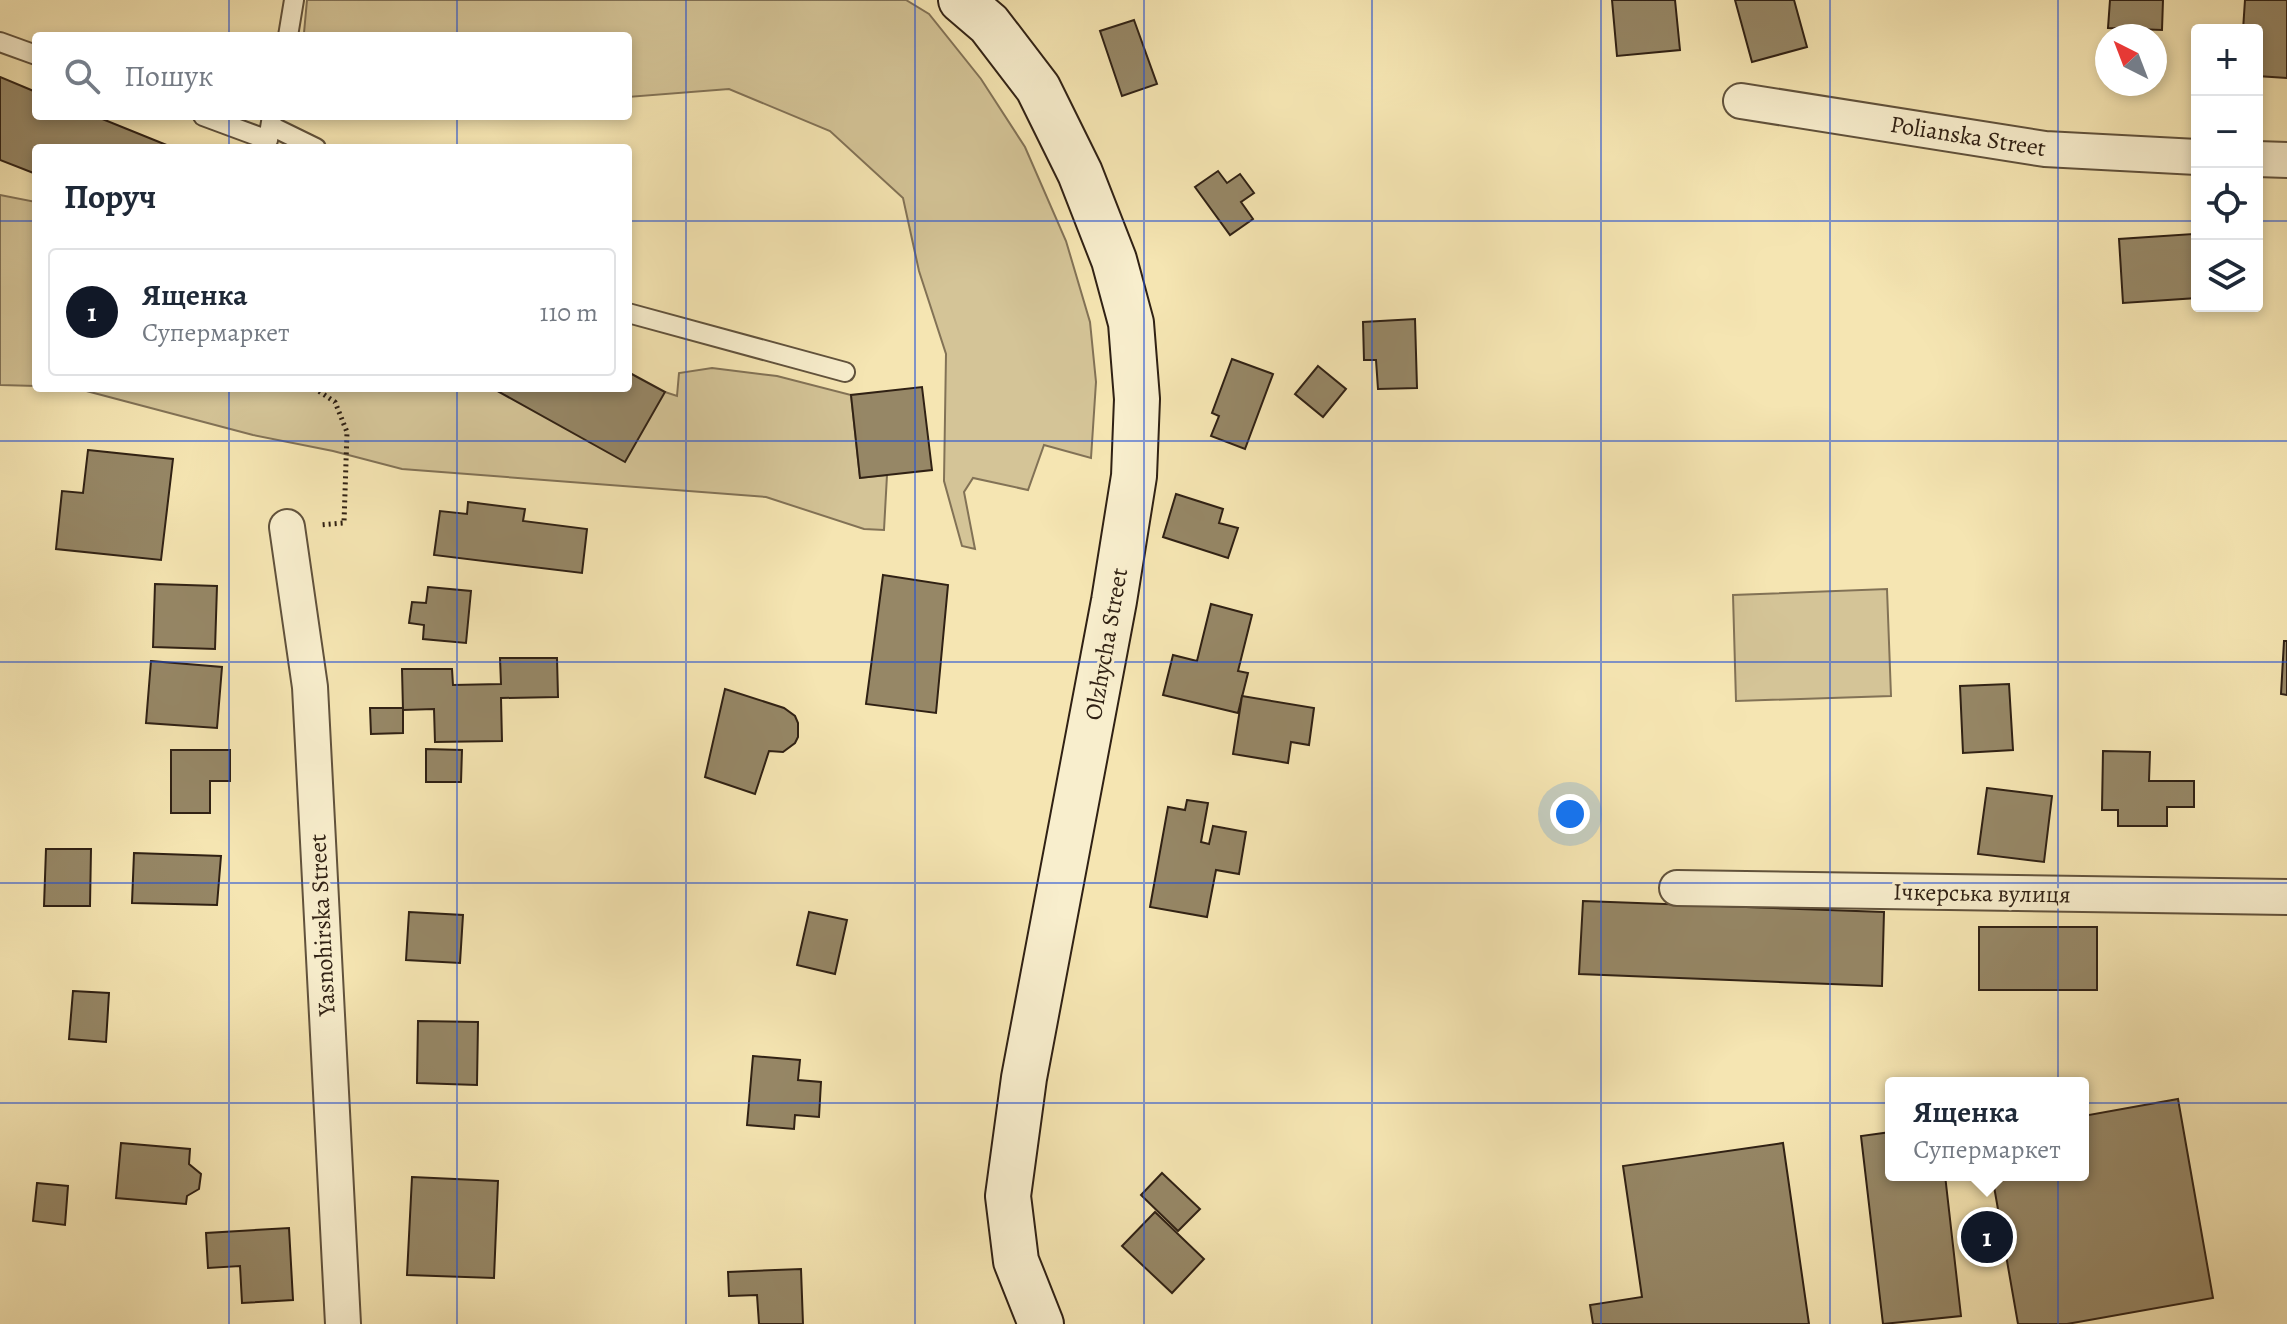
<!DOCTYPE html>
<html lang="uk">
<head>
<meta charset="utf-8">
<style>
  :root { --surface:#fff; --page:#f2f2f3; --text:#1f2937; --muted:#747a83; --line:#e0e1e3; --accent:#111827 }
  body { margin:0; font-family:Alegreya,serif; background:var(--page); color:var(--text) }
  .controls { position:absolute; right:24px; top:24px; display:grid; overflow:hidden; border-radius:8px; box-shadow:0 4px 12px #0003 }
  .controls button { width:72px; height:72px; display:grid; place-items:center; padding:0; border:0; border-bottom:2px solid var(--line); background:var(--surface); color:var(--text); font:40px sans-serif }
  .compass { position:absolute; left:2095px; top:24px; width:72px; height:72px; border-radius:50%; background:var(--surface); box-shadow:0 4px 12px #0003; rotate:318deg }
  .you { position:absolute; left:1570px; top:814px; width:28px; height:28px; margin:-20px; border:6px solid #fff; border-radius:50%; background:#1a73e8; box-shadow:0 0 0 12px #1a73e833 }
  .badge { display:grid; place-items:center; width:52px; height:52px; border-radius:50%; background:var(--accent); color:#fff; font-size:26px; font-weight:700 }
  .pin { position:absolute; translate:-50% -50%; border:4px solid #fff; box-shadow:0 2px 8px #0006 }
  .popup { position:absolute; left:1885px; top:1077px; width:204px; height:104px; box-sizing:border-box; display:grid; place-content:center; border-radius:8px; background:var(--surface); filter:drop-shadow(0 2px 6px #0005); font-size:26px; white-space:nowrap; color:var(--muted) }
  .popup b { font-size:30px; color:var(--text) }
  .popup::after { content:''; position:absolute; left:50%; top:100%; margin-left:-16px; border:16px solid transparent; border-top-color:var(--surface) }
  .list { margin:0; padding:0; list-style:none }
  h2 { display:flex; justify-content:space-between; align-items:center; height:104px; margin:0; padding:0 32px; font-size:34px }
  h2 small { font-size:26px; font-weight:400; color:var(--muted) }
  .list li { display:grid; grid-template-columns:52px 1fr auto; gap:24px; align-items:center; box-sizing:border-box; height:128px; margin:0 16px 16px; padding:0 16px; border:2px solid var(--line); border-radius:8px }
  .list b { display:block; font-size:30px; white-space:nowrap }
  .list p { margin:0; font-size:26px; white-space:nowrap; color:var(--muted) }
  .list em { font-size:26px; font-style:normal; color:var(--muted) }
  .icon { flex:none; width:44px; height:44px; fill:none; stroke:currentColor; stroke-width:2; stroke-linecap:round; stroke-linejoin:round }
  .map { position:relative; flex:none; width:2287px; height:1324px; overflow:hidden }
  .search { position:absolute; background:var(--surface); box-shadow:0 4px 12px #0003; left:32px; top:32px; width:600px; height:88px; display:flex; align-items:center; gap:20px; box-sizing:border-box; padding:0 28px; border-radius:8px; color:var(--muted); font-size:30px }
  .panel { position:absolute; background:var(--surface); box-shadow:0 4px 12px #0003; left:32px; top:144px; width:600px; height:248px; border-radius:8px }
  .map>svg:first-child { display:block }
</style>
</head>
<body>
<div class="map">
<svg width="2287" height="1324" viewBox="0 0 2287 1324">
  <rect width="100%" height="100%" fill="#f5e5b2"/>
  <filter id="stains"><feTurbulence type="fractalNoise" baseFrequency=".0025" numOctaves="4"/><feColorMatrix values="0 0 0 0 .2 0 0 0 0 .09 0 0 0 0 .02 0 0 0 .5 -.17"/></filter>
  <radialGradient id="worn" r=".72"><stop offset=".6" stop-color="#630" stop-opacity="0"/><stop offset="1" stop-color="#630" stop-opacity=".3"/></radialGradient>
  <g fill="#d4c497" stroke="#827256" stroke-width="2">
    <polygon points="307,0 906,0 929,14 981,79 1025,147 1066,241 1090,322 1096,382 1091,458 1044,445 1028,490 973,478 964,492 975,549 962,546 944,481 946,354 919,271 903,198 830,131 729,89 628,97 628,36 308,36 304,33"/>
    <polygon points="0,195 36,202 36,386 0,385"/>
    <polygon points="712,368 777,376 851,395 860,478 887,475 884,530 864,529 766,497 402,469 333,451 253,435 75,388 492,388 665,392 677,396 679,373"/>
    <polygon points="1887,589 1891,696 1736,701 1733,595"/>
  </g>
  <g fill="#968766" stroke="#302114" stroke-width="2">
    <polygon points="1612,0 1675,0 1680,50 1617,56"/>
    <polygon points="1735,0 1794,0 1807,47 1752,62"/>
    <polygon points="2110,0 2163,0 2162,30 2108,28"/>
    <polygon points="2245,0 2287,0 2287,78 2257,76 2257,30 2243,30"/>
    <polygon points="1134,20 1157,84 1122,96 1100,31"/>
    <polygon points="0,77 36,92 36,116 95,116 174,148 36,148 36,174 0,160"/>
    <polygon points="1218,171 1227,183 1240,174 1254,193 1241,202 1253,219 1230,235 1195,187"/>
    <polygon points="2193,234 2197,298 2123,303 2119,239"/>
    <polygon points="1415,319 1417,388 1378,389 1376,360 1364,360 1363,322"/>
    <polygon points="1232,359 1273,374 1245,449 1211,436 1219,416 1212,413"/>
    <polygon points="1318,366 1346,389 1323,417 1295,394"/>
    <polygon points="628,372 665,392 625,462 492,388 628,388"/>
    <polygon points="922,387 932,470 860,478 851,395"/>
    <polygon points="88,450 173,459 161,560 56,549 62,491 83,493"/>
    <polygon points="1176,494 1223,509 1219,523 1238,528 1228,558 1163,537"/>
    <polygon points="468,502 525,509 523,521 587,529 582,573 434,555 440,511 467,514"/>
    <polygon points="883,575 948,585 936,713 866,704"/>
    <polygon points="155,584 217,586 215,649 153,647"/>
    <polygon points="428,587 471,591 466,643 423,639 424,625 409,623 412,602 426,603"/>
    <polygon points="1211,604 1252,615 1238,671 1248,673 1238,713 1163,695 1173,655 1197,661"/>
    <polygon points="2284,641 2287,641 2287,695 2281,694"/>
    <polygon points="500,658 557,658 558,697 501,698 502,741 435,742 434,709 403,710 402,669 452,669 453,685 501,684"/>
    <polygon points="151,661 222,667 217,728 146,723"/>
    <polygon points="2009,684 2013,750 1963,753 1960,686"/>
    <polygon points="725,689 784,708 795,716 798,723 798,737 795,743 783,752 769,751 755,794 705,777"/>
    <polygon points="1242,696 1314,708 1309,745 1291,742 1288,763 1233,754"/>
    <polygon points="370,708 403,708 403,733 371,734"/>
    <polygon points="426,749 462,750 461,782 426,782"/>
    <polygon points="171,750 230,750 230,781 210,781 210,813 171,813"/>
    <polygon points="2103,751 2150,752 2149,781 2194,781 2194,807 2167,807 2167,826 2118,826 2118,810 2102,810"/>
    <polygon points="1987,788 2052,796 2044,862 1978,854"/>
    <polygon points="1187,800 1208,803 1201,842 1209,844 1213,826 1246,832 1239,874 1216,870 1207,917 1150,907 1168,807 1185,810"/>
    <polygon points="46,849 91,849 90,906 44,906"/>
    <polygon points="134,853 221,856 217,905 132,903"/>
    <polygon points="1583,901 1884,912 1882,986 1579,974"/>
    <polygon points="409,912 463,915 460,963 406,960"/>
    <polygon points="809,912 847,920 835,974 797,965"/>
    <rect x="1979" y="927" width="118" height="63"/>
    <polygon points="73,991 109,993 106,1042 69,1039"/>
    <polygon points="418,1021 478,1022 477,1085 417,1083"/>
    <polygon points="753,1056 800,1060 798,1080 821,1082 819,1117 795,1115 794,1129 747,1125"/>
    <polygon points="2178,1099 2213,1298 2067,1324 2018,1324 1992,1175 2083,1175 2083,1116"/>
    <polygon points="1891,1132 1891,1175 1945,1175 1961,1316 1883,1324 1861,1136"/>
    <polygon points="121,1143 190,1149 189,1164 201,1174 199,1189 187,1196 186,1204 116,1198"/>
    <polygon points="1783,1143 1809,1324 1593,1324 1590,1305 1642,1297 1623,1166"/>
    <polygon points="1162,1173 1200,1209 1178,1231 1141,1195"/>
    <polygon points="412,1177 498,1181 494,1278 407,1275"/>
    <polygon points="37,1183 68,1186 65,1225 33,1221"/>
    <polygon points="1155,1212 1204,1259 1172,1293 1122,1246"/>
    <polygon points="289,1228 293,1300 242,1303 240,1266 208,1268 206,1233"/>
    <polygon points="801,1269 803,1324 759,1324 757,1295 729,1296 728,1272"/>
  </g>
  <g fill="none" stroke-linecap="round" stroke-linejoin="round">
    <g stroke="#61523c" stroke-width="22">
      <g id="lane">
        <polyline points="288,36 294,0"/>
        <polyline points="0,42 36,55"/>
        <polyline points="203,116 268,140 272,116"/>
        <polyline points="271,126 316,148"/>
        <polyline points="628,313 845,372"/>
      </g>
    </g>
    <g stroke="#61523c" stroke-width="38">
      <g id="street">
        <polyline points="1741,101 2045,149 2197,157"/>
        <polyline points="2257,159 2287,160"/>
        <polyline points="287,527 310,687 343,1324"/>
        <polyline points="1677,888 2287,897"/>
      </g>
    </g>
    <g stroke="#302114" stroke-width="48">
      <polyline id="secondary" points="961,0 989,24 1038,88 1080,173 1114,260 1131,323 1137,399 1134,476 1114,601 1024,1078 1008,1196 1016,1261 1041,1324"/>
    </g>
    <polyline stroke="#302114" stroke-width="5" stroke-dasharray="2 4" stroke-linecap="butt" points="314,388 335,402 347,432 344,523 320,525"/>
    <use href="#lane" stroke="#f8eecd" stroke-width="18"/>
    <use href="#street" stroke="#f8eecd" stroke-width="34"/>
    <use href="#secondary" stroke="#f8eecd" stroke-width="44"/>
  </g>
  <path fill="none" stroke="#1d4ed8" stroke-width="2" stroke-opacity="0.55" d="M 229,0 L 229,36M 457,0 L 457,36M 686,0 L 686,1324M 915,0 L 915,1324M 1144,0 L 1144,1324M 1372,0 L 1372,1324M 1601,0 L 1601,1324M 1830,0 L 1830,1324M 2058,0 L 2058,1324M 229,116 L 229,148M 457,116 L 457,148M 0,221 L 36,221M 628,221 L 2197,221M 2257,221 L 2287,221M 229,388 L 229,1324M 457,388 L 457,1324M 0,441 L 2287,441M 0,662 L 2287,662M 0,883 L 2287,883M 0,1103 L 2287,1103"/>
  <g text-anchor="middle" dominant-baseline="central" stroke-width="6" stroke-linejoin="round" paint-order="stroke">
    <g font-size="24" fill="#302114" stroke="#f8eecd">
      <text transform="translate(1968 136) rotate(9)">Polianska Street</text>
      <text transform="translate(1106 644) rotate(-80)">Olzhycha Street</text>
      <text transform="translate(1982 893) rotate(1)">Ічкерська вулиця</text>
      <text transform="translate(322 925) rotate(-93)">Yasnohirska Street</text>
    </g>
  </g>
  <rect width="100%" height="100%" filter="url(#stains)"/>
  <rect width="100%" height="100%" fill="url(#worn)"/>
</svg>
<div class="controls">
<button>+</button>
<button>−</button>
<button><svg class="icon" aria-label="locate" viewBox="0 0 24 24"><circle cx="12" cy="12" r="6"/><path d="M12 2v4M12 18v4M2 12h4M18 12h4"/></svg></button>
<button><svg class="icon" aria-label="layers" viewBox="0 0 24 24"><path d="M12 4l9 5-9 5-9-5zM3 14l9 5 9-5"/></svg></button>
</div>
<svg class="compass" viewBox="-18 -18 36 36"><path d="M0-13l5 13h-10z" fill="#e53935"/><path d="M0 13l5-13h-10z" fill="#747a83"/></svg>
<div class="you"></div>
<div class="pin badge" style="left:1987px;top:1237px">1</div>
<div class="popup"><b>Ященка</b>Супермаркет</div>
<div class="search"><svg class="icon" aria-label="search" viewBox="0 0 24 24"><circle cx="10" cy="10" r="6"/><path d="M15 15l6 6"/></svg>Пошук</div>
<section class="panel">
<h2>Поруч<small></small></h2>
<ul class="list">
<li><span class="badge">1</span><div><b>Ященка</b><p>Супермаркет</p></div><em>110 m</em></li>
</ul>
</section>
</div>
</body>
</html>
